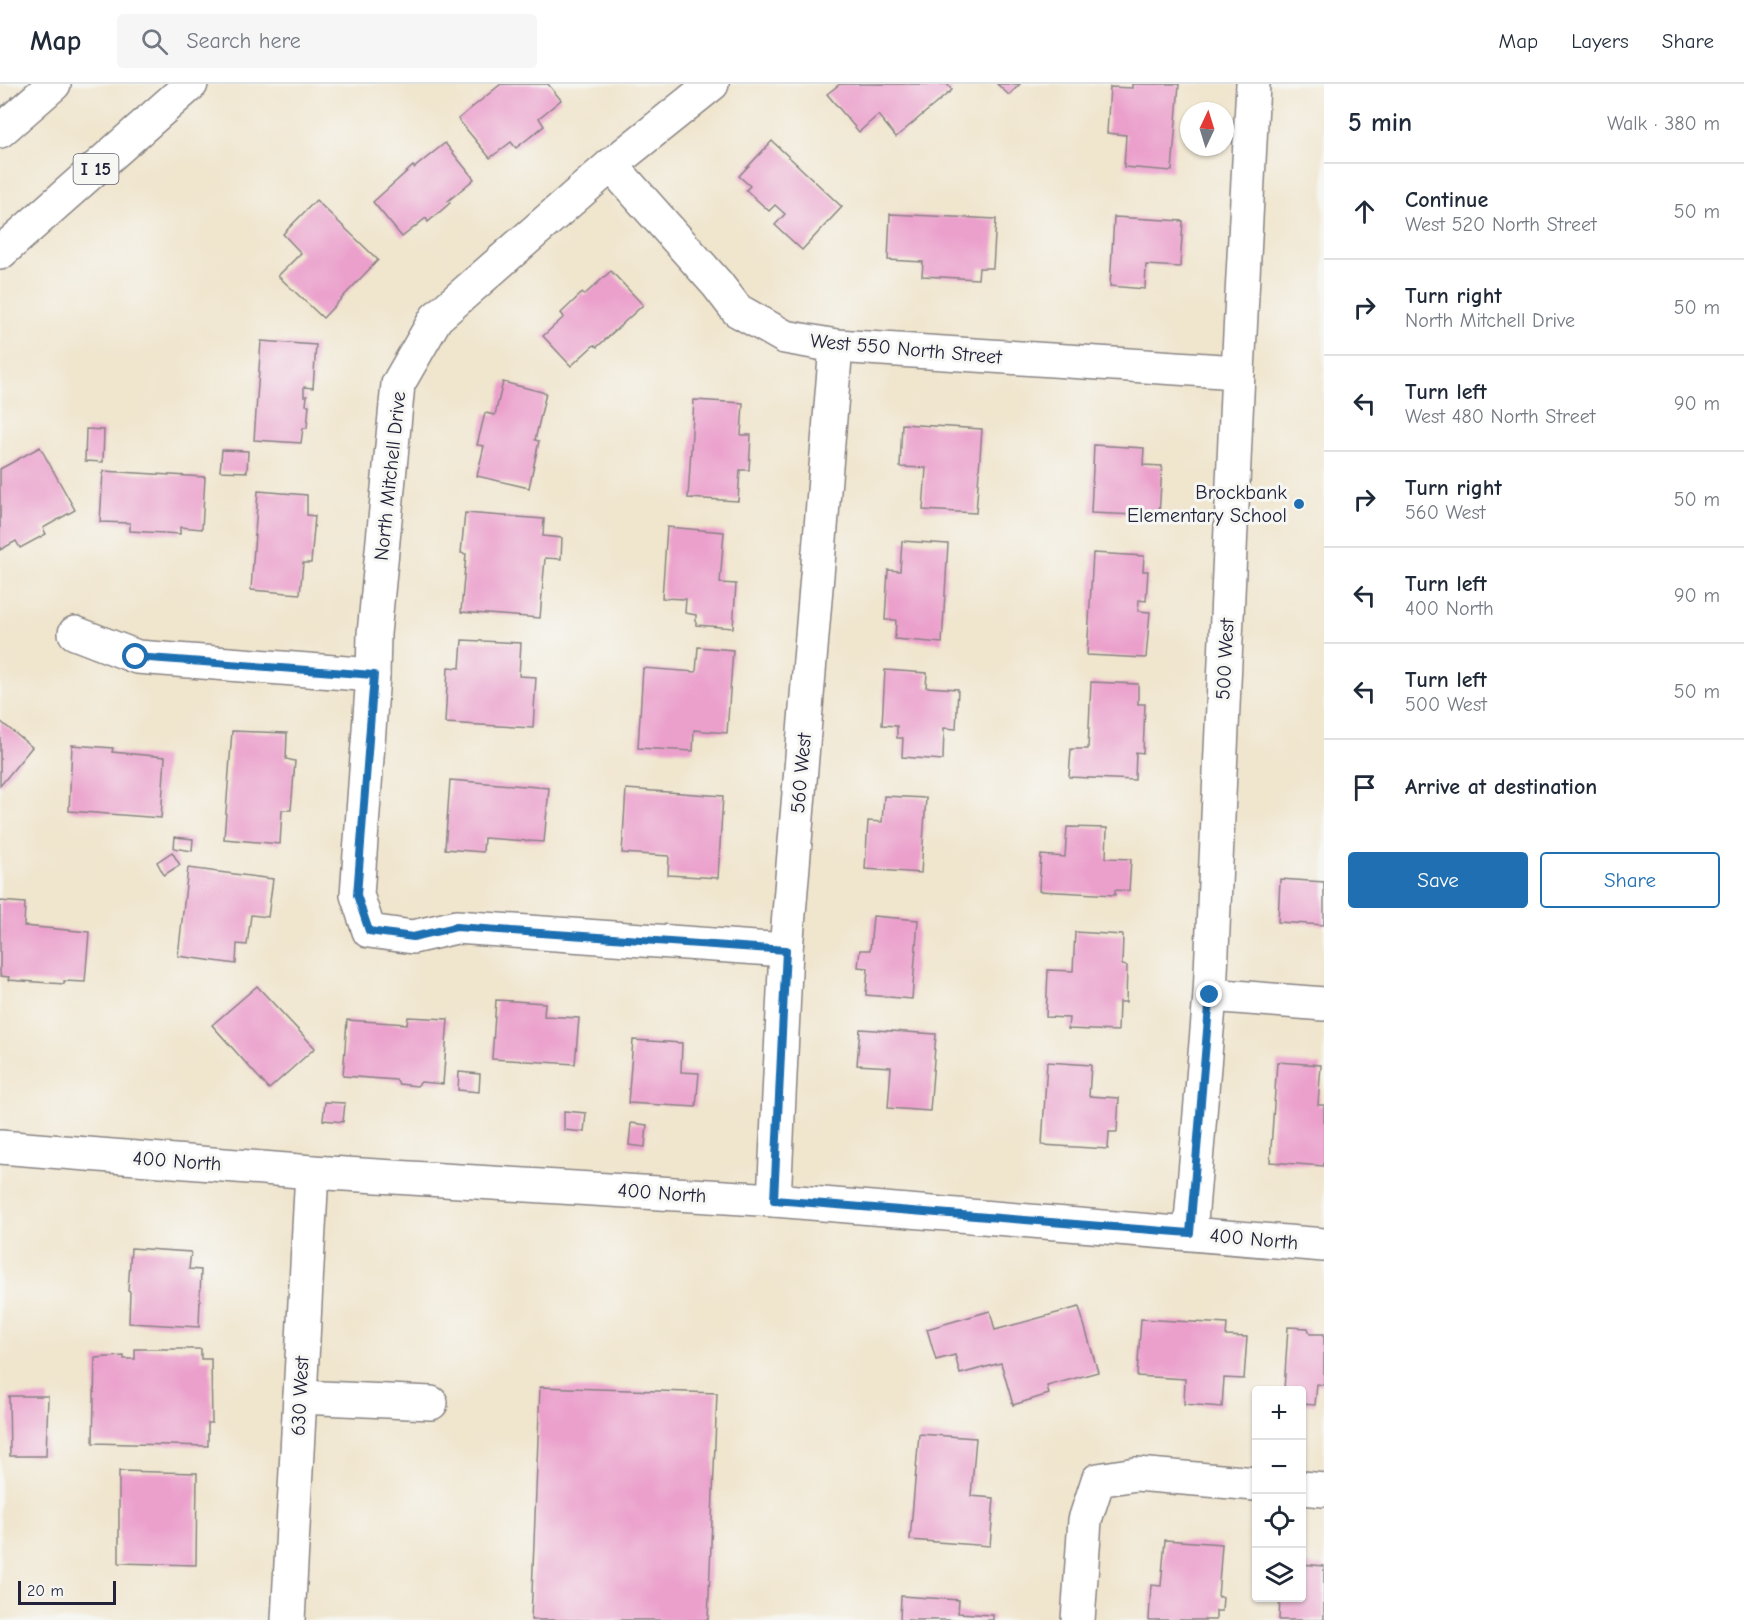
<!DOCTYPE html>
<html lang="en">
<head>
<meta charset="utf-8">
<style>
  :root { --surface:#fff; --page:#f6f6f7; --text:#1f2937; --muted:#747a83; --line:#e0e1e3; --accent:#1f6fb2 }
  body { margin:0; font-family:"Comic Neue",sans-serif; background:var(--page); color:var(--text) }
  .controls { position:absolute; right:18px; bottom:18px; display:grid; overflow:hidden; border-radius:6px; box-shadow:0 2px 4px #0004 }
  .controls button { width:54px; height:54px; display:grid; place-items:center; padding:0; border:0; border-bottom:2px solid var(--line); background:var(--surface); color:var(--text); font:30px sans-serif }
  .compass { position:absolute; left:1180px; top:18px; width:54px; height:54px; border-radius:50%; background:var(--surface); box-shadow:0 2px 4px #0004; rotate:4deg }
  .scale { position:absolute; left:18px; bottom:15px; width:98px; box-sizing:border-box; padding-left:6px; border:3px solid #22223b; border-top:0; font-size:16px; line-height:21px; white-space:nowrap; color:#22223b; -webkit-text-stroke:4px #f6f6f2; paint-order:stroke }
  .stop { position:absolute; width:18px; height:18px; margin:-14px; border:4px solid #1f6fb2; border-radius:50%; background:#fff }
  .stop.end { background:#1f6fb2; border-color:#fff; box-shadow:0 2px 6px #0008 }
  .list { margin:0; padding:0; list-style:none }
  h2 { display:flex; justify-content:space-between; align-items:center; height:78px; margin:0; padding:0 24px; font-size:26px }
  h2 small { font-size:20px; font-weight:400; color:var(--muted) }
  .list li { display:grid; grid-template-columns:39px 1fr auto; gap:18px; align-items:center; box-sizing:border-box; height:96px; padding:0 24px; border-top:2px solid var(--line) }
  .list b { display:block; font-size:22px; white-space:nowrap }
  .list p { margin:0; font-size:20px; white-space:nowrap; color:var(--muted) }
  .list em { font-size:20px; font-style:normal; color:var(--muted) }
  .actions { display:flex; gap:12px; padding:18px 24px }
  .actions a { flex:1; padding:14px 0; border:2px solid var(--accent); border-radius:6px; text-align:center; font-size:21px; color:var(--accent) }
  .actions .main { background:var(--accent); color:#fff }
  .icon { flex:none; width:33px; height:33px; fill:none; stroke:currentColor; stroke-width:2; stroke-linecap:round; stroke-linejoin:round }
  .map { position:relative; flex:none; width:1324px; height:1536px; overflow:hidden }
  header { display:flex; align-items:center; gap:36px; box-sizing:border-box; height:84px; padding:0 30px; background:var(--surface); border-bottom:2px solid var(--line) }
  header strong { font-size:28px }
  nav { display:flex; gap:33px; margin-inline-start:auto; font-size:21px }
  .search { width:420px; height:54px; background:var(--page); display:flex; align-items:center; gap:15px; box-sizing:border-box; padding:0 21px; border-radius:6px; color:var(--muted); font-size:22px }
  main { display:flex }
  aside { flex:1; background:var(--surface) }
  .map>svg:first-child { display:block }
</style>
</head>
<body>
<header>
<strong>Map</strong>
<div class="search"><svg class="icon" aria-label="search" viewBox="0 0 24 24"><circle cx="10" cy="10" r="6"/><path d="M15 15l6 6"/></svg>Search here</div>
<nav><a>Map</a><a>Layers</a><a>Share</a></nav>
</header>
<main>
<div class="map">
<svg width="1324" height="1536" viewBox="0 0 1324 1536">
  <rect width="100%" height="100%" fill="#f6f6f2"/>
  <filter id="ink" filterUnits="userSpaceOnUse"><feTurbulence type="fractalNoise" baseFrequency=".0167" numOctaves="2"/><feDisplacementMap in="SourceGraphic" scale="12" xChannelSelector="R" yChannelSelector="G"/><feConvolveMatrix kernelMatrix="1 2 1 2 8 2 1 2 1" color-interpolation-filters="sRGB"/></filter>
  <filter id="wash" filterUnits="userSpaceOnUse"><feTurbulence type="fractalNoise" baseFrequency=".008" numOctaves="4" result="noise"/><feDisplacementMap in="SourceGraphic" scale="24" xChannelSelector="R" yChannelSelector="G"/><feGaussianBlur stdDeviation="1.35" result="paint"/><feColorMatrix in="noise" values="0 0 0 0 0 0 0 0 0 0 0 0 0 0 0 0 0 1.4 0 .05"/><feComposite in="paint" operator="in"/></filter>
  <g filter="url(#wash)">
    <rect width="100%" height="100%" fill="#f0e5cd"/>
    <g id="blocks">
      <g fill="#eba0cc">
        <polygon points="501,0 548,0 561,16 539,34 544,42 516,64 511,58 490,74 458,35"/>
        <polygon points="840,0 947,0 952,6 896,53 878,31 859,48 827,10"/>
        <polygon points="997,0 1020,0 1009,11"/>
        <polygon points="1132,0 1179,0 1172,87 1124,83 1126,51 1107,49 1110,3 1132,4"/>
        <polygon points="772,57 842,123 802,166 775,141 785,130 775,121 769,127 746,106 750,102 739,92"/>
        <polygon points="445,59 474,95 448,117 450,119 428,138 426,134 402,153 373,118 413,82 414,84"/>
        <polygon points="316,116 378,176 323,234 278,192 301,169 283,150"/>
        <polygon points="890,130 996,135 993,184 979,184 978,195 922,192 923,178 888,176"/>
        <polygon points="1114,133 1183,137 1180,183 1146,181 1145,205 1110,202"/>
        <polygon points="611,187 643,221 597,263 594,261 571,282 543,252 564,233 561,229 582,209 584,211"/>
        <polygon points="261,257 316,261 313,304 304,303 304,312 307,312 306,321 309,321 307,344 303,344 301,359 254,356"/>
        <polygon points="503,298 546,309 535,356 539,357 529,404 477,392 484,362 477,361 485,329 495,331"/>
        <polygon points="694,316 743,319 741,351 751,351 749,386 740,386 738,417 688,414"/>
        <polygon points="902,340 982,345 976,429 923,426 926,384 900,383"/>
        <polygon points="86,345 104,346 103,378 85,377"/>
        <polygon points="1094,361 1144,364 1143,381 1162,382 1159,432 1091,429"/>
        <polygon points="40,363 75,426 43,444 46,450 20,464 16,457 0,466 0,385"/>
        <polygon points="222,366 248,367 247,388 220,387"/>
        <polygon points="103,387 205,393 202,445 180,443 180,450 130,447 130,439 100,438"/>
        <polygon points="258,407 307,411 307,431 315,432 311,479 303,479 300,510 251,506"/>
        <polygon points="465,429 544,435 543,452 562,454 561,475 545,474 540,534 461,528 466,470 461,469"/>
        <polygon points="667,443 724,448 720,499 736,500 733,544 696,541 696,531 685,529 686,515 662,514"/>
        <polygon points="902,457 948,460 942,559 895,555 896,536 885,536 888,486 900,487"/>
        <polygon points="1093,469 1144,472 1143,487 1148,487 1146,517 1139,516 1138,527 1150,528 1146,574 1087,571"/>
        <polygon points="462,556 521,559 519,592 536,593 533,644 445,639 448,583 460,584"/>
        <polygon points="698,563 733,566 727,649 694,646 693,667 638,664 643,584 696,588"/>
        <polygon points="885,586 927,589 926,603 958,605 956,645 944,644 943,676 902,673 903,654 897,654 897,642 882,641"/>
        <polygon points="1091,598 1138,600 1138,620 1145,620 1143,669 1136,668 1135,696 1069,693 1071,665 1088,665"/>
        <polygon points="0,637 32,663 0,702"/>
        <polygon points="232,647 287,649 286,675 295,677 291,726 282,726 280,760 224,755"/>
        <polygon points="72,661 113,664 112,668 165,673 161,734 69,727"/>
        <polygon points="450,696 549,704 544,758 484,754 483,768 445,765"/>
        <polygon points="626,705 723,712 718,794 668,791 669,772 622,769"/>
        <polygon points="884,712 926,714 921,789 865,785 868,737 882,738"/>
        <polygon points="1067,743 1107,744 1106,774 1131,775 1129,807 1115,806 1115,811 1039,807 1041,771 1065,773"/>
        <polygon points="175,753 193,755 192,767 174,764"/>
        <polygon points="172,768 180,781 164,791 157,778"/>
        <polygon points="188,784 273,795 268,833 251,831 247,861 237,860 236,880 178,872"/>
        <polygon points="1280,795 1324,798 1324,841 1278,838"/>
        <polygon points="0,817 25,819 24,842 89,848 85,898 64,897 64,900 8,896 9,893 0,892"/>
        <polygon points="873,832 918,836 912,915 866,911 868,884 858,883 860,866 870,866"/>
        <polygon points="1075,848 1123,851 1122,881 1127,882 1126,918 1119,918 1118,947 1068,945 1069,934 1046,933 1048,886 1073,887"/>
        <polygon points="257,902 315,964 269,1005 212,941"/>
        <polygon points="496,916 545,919 544,932 579,934 575,980 492,975"/>
        <polygon points="408,933 448,935 443,1000 421,998 417,1002 399,1000 396,996 343,992 347,936 407,940"/>
        <polygon points="860,945 936,950 930,1027 888,1024 891,983 857,981"/>
        <polygon points="633,956 682,959 681,988 699,989 696,1023 628,1019"/>
        <polygon points="1047,978 1091,981 1089,1012 1119,1014 1117,1048 1109,1048 1108,1065 1042,1061"/>
        <polygon points="1277,978 1321,981 1318,1021 1324,1021 1324,1082 1270,1078"/>
        <polygon points="459,988 480,990 479,1008 458,1006"/>
        <polygon points="325,1018 345,1019 343,1038 323,1036"/>
        <polygon points="564,1027 586,1029 584,1048 564,1046"/>
        <polygon points="631,1039 647,1041 645,1063 629,1061"/>
        <polygon points="131,1164 191,1168 189,1185 201,1186 199,1243 129,1239 130,1208 128,1207"/>
        <polygon points="1079,1223 1098,1288 1047,1302 1049,1310 1013,1321 1001,1279 960,1290 955,1271 936,1276 927,1245 990,1227 995,1246"/>
        <polygon points="1141,1235 1227,1240 1226,1252 1247,1253 1244,1295 1224,1294 1222,1323 1184,1320 1185,1295 1137,1292"/>
        <polygon points="1288,1243 1308,1244 1310,1250 1324,1250 1324,1301 1317,1300 1315,1321 1302,1320 1302,1306 1284,1306"/>
        <polygon points="135,1265 201,1265 201,1275 211,1275 212,1339 208,1339 208,1362 93,1359 95,1274 124,1272 124,1275 135,1275"/>
        <polygon points="540,1303 717,1309 708,1536 531,1536"/>
        <polygon points="9,1312 48,1312 46,1372 10,1372"/>
        <polygon points="919,1350 976,1354 971,1412 994,1414 990,1462 910,1456"/>
        <polygon points="119,1387 197,1389 196,1481 119,1479"/>
        <polygon points="1165,1456 1222,1460 1218,1513 1223,1513 1222,1527 1216,1527 1216,1536 1149,1536 1151,1501 1161,1502"/>
        <polygon points="1302,1480 1324,1482 1324,1536 1279,1536 1280,1514 1302,1514"/>
        <polygon points="901,1512 959,1516 958,1529 993,1531 993,1536 900,1536"/>
      </g>
    </g>
  </g>
  <g filter="url(#ink)">
    <use href="#blocks" fill-opacity="0" stroke="#898484" stroke-width="1.5"/>
    <g fill="none" stroke-linecap="round" stroke-linejoin="round">
      <g stroke="#898484" stroke-width="36">
        <g id="minor">
          <polyline points="712,0 611,81 436,234 398,300 374,550 373,591 357,811 369,847 413,853 456,843 786,866"/>
          <polyline points="611,81 717,200 737,226 785,253 836,262 1238,288"/>
          <polyline points="75,549 137,573 373,591"/>
          <polyline points="1210,911 1324,920"/>
          <polyline points="774,1116 786,866 836,262"/>
          <polyline points="1190,1149 1210,911 1238,288 1253,0"/>
          <polyline points="300,1313 431,1319"/>
          <polyline points="1302,1404 1324,1406"/>
          <polyline points="288,1536 312,1088"/>
          <polyline points="1078,1536 1085,1436 1098,1396 1136,1390 1256,1400"/>
        </g>
      </g>
      <g stroke="#898484" stroke-width="36">
        <polyline id="major" points="0,1063 312,1088 774,1116 1324,1161"/>
      </g>
      <g stroke="#898484" stroke-width="36">
        <g id="highway">
          <polyline points="0,47 54,0"/>
          <polyline points="0,169 191,0"/>
        </g>
      </g>
      <use href="#minor" stroke="#fff" stroke-width="33"/>
      <use href="#major" stroke="#fff" stroke-width="33"/>
      <use href="#highway" stroke="#fff" stroke-width="33"/>
    </g>
  </g>
  <g fill="none" stroke-linecap="round" stroke-linejoin="round" filter="url(#ink)">
    <polyline stroke="#1f6fb2" stroke-width="8" points="136,573 374,591 357,811 369,847 413,853 456,843 786,866 774,1116 1190,1149 1210,911"/>
  </g>
  <circle fill="#1f6fb2" stroke="#f6f6f2" stroke-width="2" cx="1299" cy="420" r="6"/>
  <g text-anchor="middle" dominant-baseline="central" stroke-width="6" stroke-linejoin="round" paint-order="stroke">
    <rect fill="#f6f6f2" stroke="#626272" stroke-width="1.5" x="73.5" y="70" width="45" height="30" rx="4.5"/>
    <g font-size="18" font-weight="bold" fill="#22223b">
      <text x="96" y="85">I 15</text>
    </g>
    <g font-size="20" fill="#22223b" stroke="#f6f6f2">
      <text transform="translate(906 265) rotate(5)">West 550 North Street</text>
      <text transform="translate(390 392) rotate(-84)">North Mitchell Drive</text>
      <text transform="translate(1225 575) rotate(-87)">500 West</text>
      <text transform="translate(801 689) rotate(-85)">560 West</text>
      <text transform="translate(177 1077) rotate(4)">400 North</text>
      <text transform="translate(662 1109) rotate(4)">400 North</text>
      <text transform="translate(1254 1155) rotate(5)">400 North</text>
      <text transform="translate(300 1312) rotate(-87)">630 West</text>
    </g>
    <g font-size="20" fill="#22223b" stroke="#f6f6f2" text-anchor="end">
      <text x="1287" y="408">Brockbank<tspan x="1287" dy="23">Elementary School</tspan></text>
    </g>
  </g>
</svg>
<div class="controls">
<button>+</button>
<button>−</button>
<button><svg class="icon" aria-label="locate" viewBox="0 0 24 24"><circle cx="12" cy="12" r="6"/><path d="M12 2v4M12 18v4M2 12h4M18 12h4"/></svg></button>
<button><svg class="icon" aria-label="layers" viewBox="0 0 24 24"><path d="M12 4l9 5-9 5-9-5zM3 14l9 5 9-5"/></svg></button>
</div>
<svg class="compass" viewBox="-18 -18 36 36"><path d="M0-13l5 13h-10z" fill="#e53935"/><path d="M0 13l5-13h-10z" fill="#747a83"/></svg>
<div class="scale">20 m</div>
<div class="stop" style="left:136px;top:573px"></div>
<div class="stop end" style="left:1210px;top:911px"></div>
</div>
<aside>
<h2>5 min<small>Walk · 380 m</small></h2>
<ul class="list">
<li><svg class="icon" aria-label="ahead" viewBox="0 0 24 24"><path d="M12 20V5M6 11l6-6 6 6"/></svg><div><b>Continue</b><p>West 520 North Street</p></div><em>50 m</em></li>
<li><svg class="icon" aria-label="right" viewBox="0 0 24 24"><path d="M7 20v-9h11M14 6l5 5-5 5"/></svg><div><b>Turn right</b><p>North Mitchell Drive</p></div><em>50 m</em></li>
<li><svg class="icon" aria-label="left" viewBox="0 0 24 24"><path d="M17 20v-9H6M10 6l-5 5 5 5"/></svg><div><b>Turn left</b><p>West 480 North Street</p></div><em>90 m</em></li>
<li><svg class="icon" aria-label="right" viewBox="0 0 24 24"><path d="M7 20v-9h11M14 6l5 5-5 5"/></svg><div><b>Turn right</b><p>560 West</p></div><em>50 m</em></li>
<li><svg class="icon" aria-label="left" viewBox="0 0 24 24"><path d="M17 20v-9H6M10 6l-5 5 5 5"/></svg><div><b>Turn left</b><p>400 North</p></div><em>90 m</em></li>
<li><svg class="icon" aria-label="left" viewBox="0 0 24 24"><path d="M17 20v-9H6M10 6l-5 5 5 5"/></svg><div><b>Turn left</b><p>500 West</p></div><em>50 m</em></li>
<li><svg class="icon" aria-label="arrive" viewBox="0 0 24 24"><path d="M6 21V4h12l-3 4 3 4H6"/></svg><div><b>Arrive at destination</b></div></li>
</ul>
<div class="actions"><a class="main">Save</a><a>Share</a></div>
</aside>
</main>
</body>
</html>
